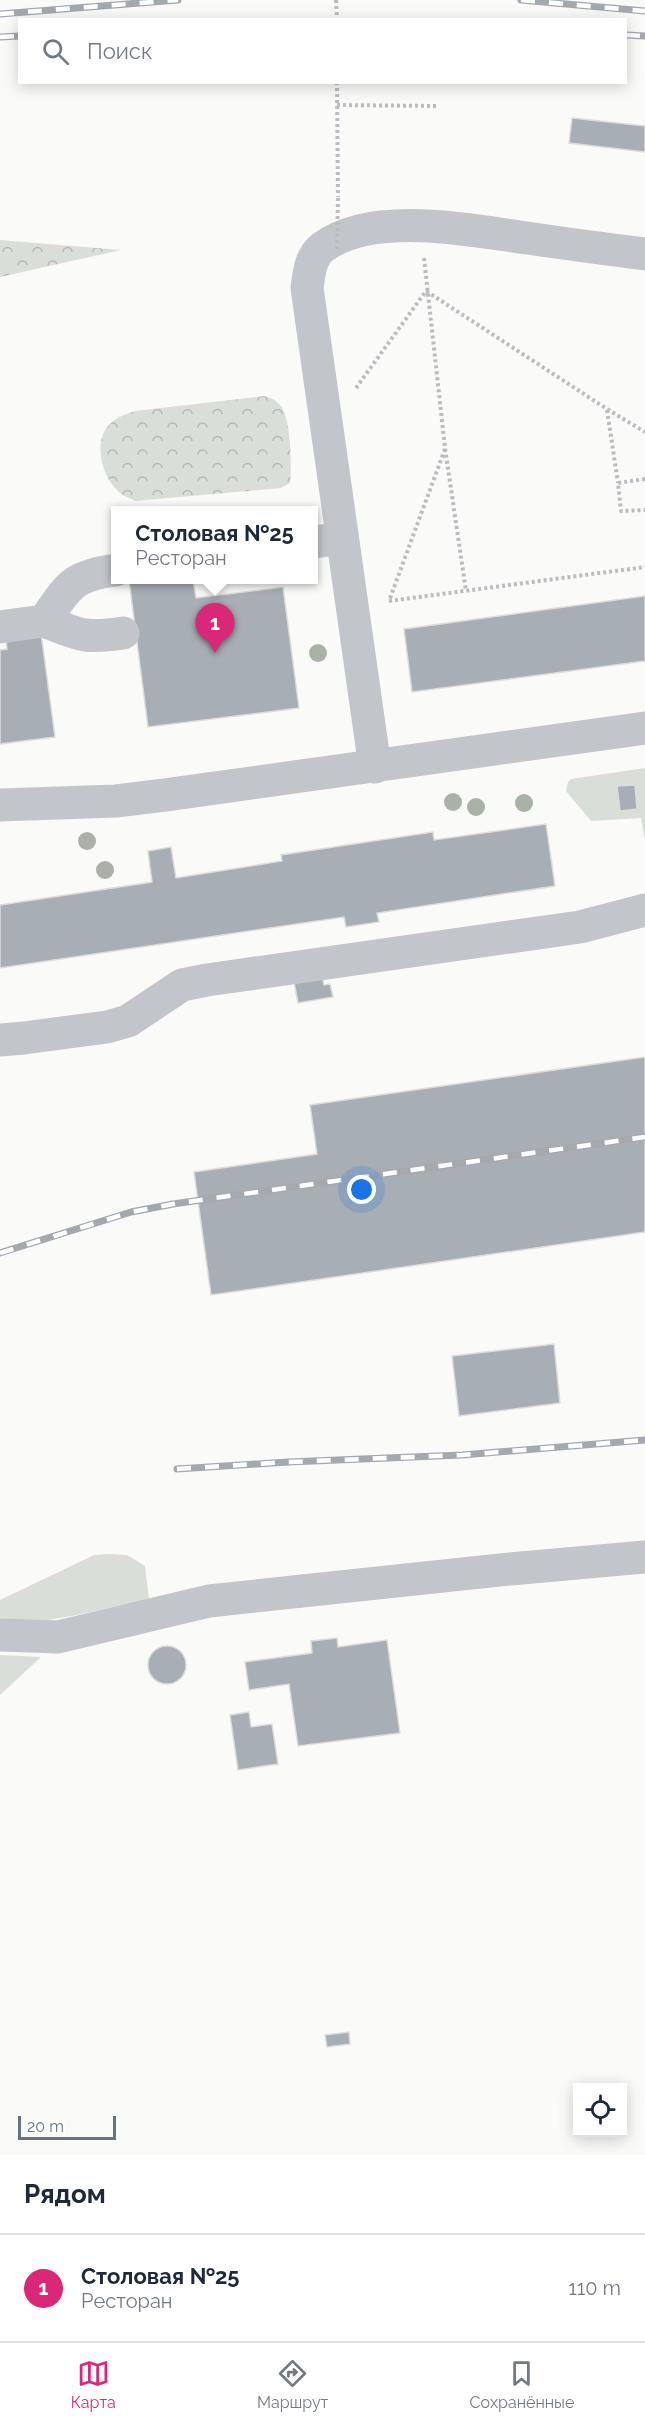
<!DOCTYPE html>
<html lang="ru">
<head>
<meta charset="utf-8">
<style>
  :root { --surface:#fff; --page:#f6f6f7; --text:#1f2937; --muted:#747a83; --line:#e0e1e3; --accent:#db2777 }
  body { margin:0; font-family:Raleway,sans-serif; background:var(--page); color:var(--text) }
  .controls { position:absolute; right:18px; bottom:18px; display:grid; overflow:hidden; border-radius:0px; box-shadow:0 3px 15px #0003 }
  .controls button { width:54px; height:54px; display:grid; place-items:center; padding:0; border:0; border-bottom:2px solid var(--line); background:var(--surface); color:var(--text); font:30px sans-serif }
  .scale { position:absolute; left:18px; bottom:15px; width:98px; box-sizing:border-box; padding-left:6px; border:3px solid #677480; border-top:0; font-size:16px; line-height:21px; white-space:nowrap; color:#677480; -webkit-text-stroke:4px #fff; paint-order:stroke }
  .you { position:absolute; left:362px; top:1190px; width:21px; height:21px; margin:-15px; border:4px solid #fff; border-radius:50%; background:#1a73e8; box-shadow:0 0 0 9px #1a73e833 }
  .badge { display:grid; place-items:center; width:39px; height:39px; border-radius:50%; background:var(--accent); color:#fff; font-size:20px; font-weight:700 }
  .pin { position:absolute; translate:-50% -50px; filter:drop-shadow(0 2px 3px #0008) }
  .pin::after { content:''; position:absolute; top:32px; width:21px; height:18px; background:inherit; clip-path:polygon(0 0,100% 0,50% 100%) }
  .popup { position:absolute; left:111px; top:506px; width:207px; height:78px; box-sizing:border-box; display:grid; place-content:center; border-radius:0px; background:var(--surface); filter:drop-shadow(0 2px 4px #0005); font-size:20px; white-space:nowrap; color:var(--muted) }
  .popup b { font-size:22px; color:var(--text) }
  .popup::after { content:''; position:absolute; left:50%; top:100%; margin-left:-12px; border:12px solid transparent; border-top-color:var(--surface) }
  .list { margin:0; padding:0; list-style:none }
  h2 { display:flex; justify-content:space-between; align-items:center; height:78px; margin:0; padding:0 24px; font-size:26px }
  h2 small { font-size:20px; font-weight:400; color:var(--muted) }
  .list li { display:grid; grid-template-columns:39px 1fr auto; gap:18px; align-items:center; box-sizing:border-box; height:108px; padding:0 24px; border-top:2px solid var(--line) }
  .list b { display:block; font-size:22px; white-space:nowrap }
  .list p { margin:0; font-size:20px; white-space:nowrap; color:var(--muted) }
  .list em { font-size:20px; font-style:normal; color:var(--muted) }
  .icon { flex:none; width:33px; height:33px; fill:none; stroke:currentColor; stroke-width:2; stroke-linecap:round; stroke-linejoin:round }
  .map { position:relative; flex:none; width:645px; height:2155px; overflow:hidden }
  .search { position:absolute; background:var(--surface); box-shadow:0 3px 15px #0003; left:18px; right:18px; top:18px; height:66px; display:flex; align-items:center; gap:15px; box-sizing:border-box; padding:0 21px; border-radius:0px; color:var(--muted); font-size:22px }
  .sheet { height:186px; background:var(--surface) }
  nav { display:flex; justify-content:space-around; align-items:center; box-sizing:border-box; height:84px; border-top:2px solid var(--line); background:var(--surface); font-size:16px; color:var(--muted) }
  nav a { display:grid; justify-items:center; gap:3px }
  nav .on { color:var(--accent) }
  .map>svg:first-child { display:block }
</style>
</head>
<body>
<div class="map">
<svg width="645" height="2155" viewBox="0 0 645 2155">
  <defs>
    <pattern id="forest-crowns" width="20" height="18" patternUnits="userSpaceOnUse" patternTransform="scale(1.5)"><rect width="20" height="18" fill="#daded8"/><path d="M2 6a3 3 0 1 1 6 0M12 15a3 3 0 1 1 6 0" fill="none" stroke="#b5b9b4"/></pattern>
  </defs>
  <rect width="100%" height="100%" fill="#fafaf8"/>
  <g fill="#daded8" fill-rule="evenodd">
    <path d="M 645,768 L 645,841 L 641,818 L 591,821 L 566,791 L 568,782 L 571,779 ZM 634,785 L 637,809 L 620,811 L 617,787 Z"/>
    <polygon points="109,1554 127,1555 145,1566 149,1599 72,1616 36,1622 0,1620 0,1600 94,1555"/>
    <polygon points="0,1655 41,1657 0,1695"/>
  </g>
  <g fill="url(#forest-crowns)">
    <polygon points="0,240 121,250 0,277"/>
    <path d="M 264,396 C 270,398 275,399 280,405 C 291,416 292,467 290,483 L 281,488 L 135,501 C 130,498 123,496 119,492 C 102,478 92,441 110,424 C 117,417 126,414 135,411 Z"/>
  </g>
  <g fill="#a7aeb4" stroke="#dcdcda" stroke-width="1.5">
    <polygon points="572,118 645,126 645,152 569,143"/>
    <polygon points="129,580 193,580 196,598 283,587 299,708 148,727"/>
    <polygon points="645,596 645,661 412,692 404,629"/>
    <polygon points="41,633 55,737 0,744 0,650 7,649 6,638"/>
    <polygon points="635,785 637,809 620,811 617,786"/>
    <polygon points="546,824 555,886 377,913 379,922 346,927 344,917 0,968 0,905 152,882 148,851 171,847 176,878 282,861 281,855 433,832 434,840"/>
    <polygon points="320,966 324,985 330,984 333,997 298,1003 292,971"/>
    <polygon points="645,1057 645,1232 211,1295 194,1172 317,1154 310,1105"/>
    <polygon points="554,1344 560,1403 459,1416 452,1356"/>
    <polygon points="337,1638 338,1647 387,1640 400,1733 298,1746 289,1684 249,1690 245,1662 312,1653 311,1641"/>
    <circle cx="167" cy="1665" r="19"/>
    <polygon points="249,1712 251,1727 272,1724 278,1764 238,1770 230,1715"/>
    <polygon points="349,2032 350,2044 327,2047 325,2035"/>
  </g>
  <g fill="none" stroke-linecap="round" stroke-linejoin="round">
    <g stroke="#babdc0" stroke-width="4" stroke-dasharray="3 3" stroke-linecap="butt">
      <polyline points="336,0 337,20"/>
      <polyline points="337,82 338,197"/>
      <polyline points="337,105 436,106"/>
      <polyline points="424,258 445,448 466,591"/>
      <polyline points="356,388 426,291 607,409 645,432"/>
      <polyline points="607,410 618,483"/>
      <polyline points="445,449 389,601 645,567"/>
      <polyline points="645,479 618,483 621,511 645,510"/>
    </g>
    <g stroke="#c2c5c9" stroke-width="33">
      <polyline points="314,542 342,538"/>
      <path d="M 44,621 C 79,635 85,639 123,633"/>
      <path d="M 0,627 L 44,621 C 69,586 71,576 116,570"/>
      <path d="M 375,767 L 307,288 C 309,273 310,257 323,247 C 373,210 469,230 527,238 C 567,244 606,249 645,254"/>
      <polyline points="0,805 116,801 165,795 645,728"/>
      <polyline points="0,1040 24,1038 107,1027 128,1021 182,985 207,980 580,927 645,910"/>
      <polyline points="0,1635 58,1637 209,1601 510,1569 645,1557"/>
    </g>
    <g stroke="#a4a9af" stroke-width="7">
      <g id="rail">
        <polyline points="521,0 645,11"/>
        <polyline points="0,14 178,0"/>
        <polyline points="626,35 645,36"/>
        <polyline points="0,37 20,36"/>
        <polyline points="0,1253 131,1212 173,1204 645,1137"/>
        <polyline points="177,1469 288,1462 462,1455 645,1440"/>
      </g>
    </g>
    <use href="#rail" stroke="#fff" stroke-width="4.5" stroke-dasharray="14" stroke-linecap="butt"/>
    <polyline stroke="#babdc0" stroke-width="4" stroke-dasharray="3 3" stroke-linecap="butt" points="337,249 338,197"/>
  </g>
  <g fill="#aab2a8">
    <circle cx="318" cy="653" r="9"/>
    <circle cx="453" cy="802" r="9"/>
    <circle cx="524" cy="803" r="9"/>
    <circle cx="476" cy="807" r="9"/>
    <circle cx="87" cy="841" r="9"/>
    <circle cx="105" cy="870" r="9"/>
  </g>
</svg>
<div class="controls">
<button><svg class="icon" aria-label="locate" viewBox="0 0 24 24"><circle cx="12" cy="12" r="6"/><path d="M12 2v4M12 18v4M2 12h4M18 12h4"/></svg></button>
</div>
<div class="scale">20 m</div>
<div class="you"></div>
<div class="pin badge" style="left:215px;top:653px">1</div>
<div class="popup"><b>Столовая №25</b>Ресторан</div>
<div class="search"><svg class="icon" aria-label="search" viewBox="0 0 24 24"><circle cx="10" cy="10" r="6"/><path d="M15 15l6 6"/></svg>Поиск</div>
</div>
<section class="sheet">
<h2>Рядом<small></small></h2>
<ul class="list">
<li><span class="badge">1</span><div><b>Столовая №25</b><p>Ресторан</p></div><em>110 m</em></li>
</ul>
</section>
<nav>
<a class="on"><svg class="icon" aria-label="map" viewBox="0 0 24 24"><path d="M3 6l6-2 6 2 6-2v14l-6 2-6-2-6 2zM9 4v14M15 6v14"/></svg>Карта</a>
<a><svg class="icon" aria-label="directions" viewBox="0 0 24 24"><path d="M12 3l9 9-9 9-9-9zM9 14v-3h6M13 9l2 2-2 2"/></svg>Маршрут</a>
<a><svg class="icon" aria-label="saved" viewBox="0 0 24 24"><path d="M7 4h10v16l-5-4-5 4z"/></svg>Сохранённые</a>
</nav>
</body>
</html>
